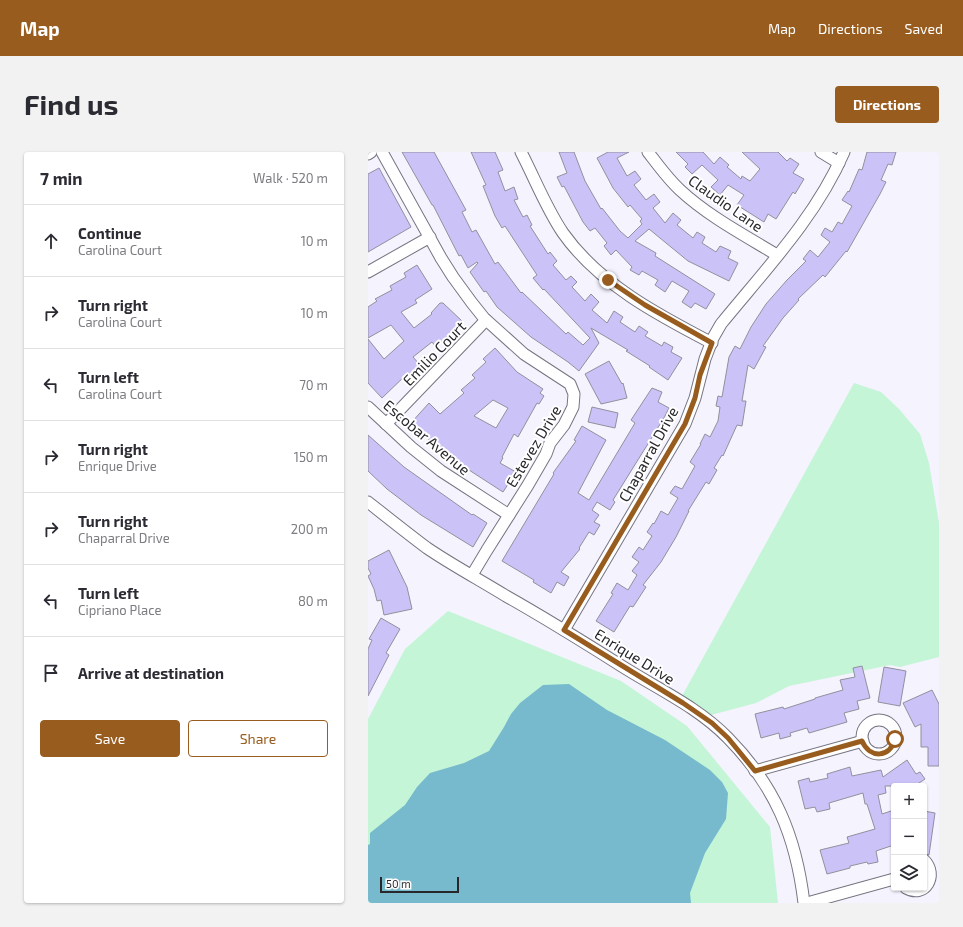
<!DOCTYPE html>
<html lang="en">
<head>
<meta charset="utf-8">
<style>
  :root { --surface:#fff; --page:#f2f2f3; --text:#2b2b33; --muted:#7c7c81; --line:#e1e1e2; --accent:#985c1e }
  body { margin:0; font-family:"Exo 2",sans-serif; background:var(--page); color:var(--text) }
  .controls { position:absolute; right:12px; bottom:12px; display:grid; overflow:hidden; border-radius:4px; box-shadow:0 1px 3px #0004 }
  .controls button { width:36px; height:36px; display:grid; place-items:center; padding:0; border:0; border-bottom:1px solid var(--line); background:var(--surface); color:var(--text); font:20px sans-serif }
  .scale { position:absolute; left:12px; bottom:10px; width:79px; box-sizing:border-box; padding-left:4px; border:2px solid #28272c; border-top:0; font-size:11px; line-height:14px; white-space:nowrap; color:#28272c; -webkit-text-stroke:3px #fff; paint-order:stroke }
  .stop { position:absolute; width:12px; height:12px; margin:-9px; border:3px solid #985c1e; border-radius:50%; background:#fff }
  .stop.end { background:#985c1e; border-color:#fff; box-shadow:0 1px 4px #0008 }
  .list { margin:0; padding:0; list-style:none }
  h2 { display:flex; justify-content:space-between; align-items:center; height:52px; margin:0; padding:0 16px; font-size:17px }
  h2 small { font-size:13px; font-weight:400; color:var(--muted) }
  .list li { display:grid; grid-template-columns:26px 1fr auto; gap:12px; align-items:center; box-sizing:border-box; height:72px; padding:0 16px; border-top:1px solid var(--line) }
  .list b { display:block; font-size:15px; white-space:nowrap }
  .list p { margin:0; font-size:13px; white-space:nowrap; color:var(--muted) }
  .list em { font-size:13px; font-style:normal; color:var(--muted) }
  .actions { display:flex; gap:8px; padding:12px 16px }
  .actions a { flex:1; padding:9px 0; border:1px solid var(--accent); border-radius:4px; text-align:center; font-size:14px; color:var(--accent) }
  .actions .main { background:var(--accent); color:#fff }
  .icon { flex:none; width:22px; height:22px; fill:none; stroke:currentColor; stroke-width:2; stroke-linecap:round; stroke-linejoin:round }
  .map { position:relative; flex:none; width:571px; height:751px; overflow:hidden; border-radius:4px }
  header { display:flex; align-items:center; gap:24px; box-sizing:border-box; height:56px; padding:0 20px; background:var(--accent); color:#fff }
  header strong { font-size:19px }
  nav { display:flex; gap:22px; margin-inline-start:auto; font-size:14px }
  .intro { display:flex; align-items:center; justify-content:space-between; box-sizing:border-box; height:96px; padding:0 24px }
  h1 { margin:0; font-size:28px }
  .button { padding:10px 18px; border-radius:4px; background:var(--accent); color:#fff; font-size:14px; font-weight:700 }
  main { display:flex; gap:24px; padding:0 24px }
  aside { flex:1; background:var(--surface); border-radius:4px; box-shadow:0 1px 3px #0004 }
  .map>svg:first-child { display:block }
</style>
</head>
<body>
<header>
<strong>Map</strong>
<nav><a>Map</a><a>Directions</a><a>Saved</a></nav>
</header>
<div class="intro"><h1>Find us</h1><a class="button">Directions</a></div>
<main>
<aside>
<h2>7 min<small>Walk · 520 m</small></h2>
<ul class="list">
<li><svg class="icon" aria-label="ahead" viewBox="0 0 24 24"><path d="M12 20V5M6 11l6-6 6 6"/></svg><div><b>Continue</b><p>Carolina Court</p></div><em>10 m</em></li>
<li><svg class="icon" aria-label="right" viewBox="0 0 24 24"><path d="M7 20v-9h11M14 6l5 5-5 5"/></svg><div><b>Turn right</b><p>Carolina Court</p></div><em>10 m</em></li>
<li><svg class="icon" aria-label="left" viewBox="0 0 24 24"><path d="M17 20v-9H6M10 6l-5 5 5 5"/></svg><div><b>Turn left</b><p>Carolina Court</p></div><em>70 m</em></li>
<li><svg class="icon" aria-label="right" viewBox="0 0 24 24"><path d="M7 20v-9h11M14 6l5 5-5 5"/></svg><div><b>Turn right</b><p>Enrique Drive</p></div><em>150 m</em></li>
<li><svg class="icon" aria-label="right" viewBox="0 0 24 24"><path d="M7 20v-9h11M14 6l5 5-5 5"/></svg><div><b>Turn right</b><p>Chaparral Drive</p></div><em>200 m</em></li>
<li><svg class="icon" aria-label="left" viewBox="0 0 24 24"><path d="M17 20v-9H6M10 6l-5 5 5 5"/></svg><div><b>Turn left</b><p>Cipriano Place</p></div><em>80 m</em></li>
<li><svg class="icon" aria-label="arrive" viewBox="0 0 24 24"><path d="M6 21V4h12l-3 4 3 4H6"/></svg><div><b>Arrive at destination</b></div></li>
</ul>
<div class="actions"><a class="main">Save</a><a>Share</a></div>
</aside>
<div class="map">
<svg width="571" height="751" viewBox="0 0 571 751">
  <rect width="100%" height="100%" fill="#f4f3fe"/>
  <g fill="#c4f5d6">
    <polygon points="486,231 513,240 531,257 552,282 561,311 571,371 571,505 532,515 522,513 421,534 388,551 343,563 314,544"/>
    <polygon points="80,459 253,529 319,574 402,675 410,751 0,751 0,567 37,497"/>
  </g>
  <polygon fill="#77b9cd" points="201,532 239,558 297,588 342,618 354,630 360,641 358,667 337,701 322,741 323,751 0,751 0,693 2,692 2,681 37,653 49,635 62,621 96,611 121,599 136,575 143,562 152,551 175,533"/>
  <g fill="#cbc3f8" stroke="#91909c" fill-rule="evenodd">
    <polygon points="34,0 66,0 98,58 94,60 104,80 108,78 127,112 130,110 153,141 154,140 198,182 200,180 215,193 222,186 176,137 175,138 165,126 169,123 137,74 134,76 127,64 115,34 118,33 103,0 127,0 135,18 130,20 137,39 146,35 150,47 146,48 155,65 159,63 164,73 162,74 180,102 182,100 189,109 185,113 198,128 203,124 209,130 204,135 217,149 223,142 231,150 224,158 239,171 246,159 255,165 252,170 267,180 271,174 280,180 277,184 294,194 296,190 305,195 303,200 314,206 300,228 281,215 282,214 258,199 260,198 223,176 231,191 211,219 200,210 163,185 129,155 118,139 116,140 102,120 110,111 109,110 100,116 93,103 91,104 65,53 64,53"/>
    <polygon points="191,0 206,0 217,29 233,57 234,56 252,79 260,86 274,72 272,69 274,67 262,53 260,55 245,36 229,6 240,0 261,0 249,6 259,24 267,19 273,27 266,33 278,48 286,42 292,50 285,56 297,71 305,61 313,68 309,73 325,86 329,80 337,85 334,91 348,100 352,94 363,99 360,106 370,111 361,129 320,109 281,77 267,89 288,101 287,104 347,142 338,157 327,151 323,156 314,150 321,139 304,129 297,140 287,133 290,128 274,119 271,123 262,118 264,115 248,98 243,103 236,94 239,91 227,76 222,79 215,70 196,34 194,35 189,25 199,21"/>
    <polygon points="308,0 335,0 346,12 352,5 361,13 359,15 373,27 374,24 382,29 392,17 374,0 410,0 419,9 422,6 431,12 425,21 436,27 427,42 425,40 408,67 400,62 396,70 369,53 376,43 360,33 352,43 343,35 350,28 334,13 324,22 317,15 320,12"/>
    <polygon points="499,0 528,0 524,13 520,12 513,28 518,30 512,42 479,100 478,99 457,125 455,123 430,147 431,148 415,166 395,194 398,195 386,217 380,213 374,249 378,249 374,274 369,273 355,304 354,303 346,316 349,318 341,332 338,330 320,359 321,359 308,385 293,410 275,433 278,435 265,455 262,454 246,480 228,469 245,442 243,441 249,431 260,438 269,423 264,419 271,410 264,405 271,395 275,398 284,384 279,380 285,371 286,372 293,359 300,363 310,346 302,341 307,334 314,337 327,314 322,310 333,292 332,292 337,282 342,285 350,269 352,255 348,254 350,244 354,245 361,205 367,194 372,197 383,175 398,152 419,128 438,109 435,107 442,98 450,105 462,90 453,83 457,76 464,80 470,70 474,72 484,54 474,48 480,39 481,40 491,17 494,18"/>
    <polygon points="11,16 43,75 0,100 0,22"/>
    <polygon points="49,113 64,137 47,148 49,151 33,160 46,176 64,162 63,161 72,151 75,151 94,169 68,195 64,190 45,205 52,213 40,224 39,222 14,246 0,231 0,187 16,207 36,189 23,173 0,186 0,155 9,149 7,147 24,138 22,134 38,125 36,121"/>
    <path d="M 127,196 L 149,220 L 175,237 L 172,241 L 176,244 L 171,252 L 169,251 L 150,285 L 146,282 L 134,305 L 135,306 L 132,311 L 148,320 L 135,340 L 101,318 L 87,307 L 86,308 L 42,272 L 61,251 L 72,262 L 96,241 L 93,238 L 107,226 L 104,223 L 118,210 L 115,207 ZM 125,248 L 140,256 L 128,276 L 106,264 Z"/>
    <polygon points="241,209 254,232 255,231 259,246 233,252 217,222"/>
    <polygon points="284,236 294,240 290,250 301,256 296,266 245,348 247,350 242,358 229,350 224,358 231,363 226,370 232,373 226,383 221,380 211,396 212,397 193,420 201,425 196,434 189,430 183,441 165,430 166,428 134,409 186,322 185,321 208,289 206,288 214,274 238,288 210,341 221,348 267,271 263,268"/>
    <polygon points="224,255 250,261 247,276 220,270"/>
    <polygon points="0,283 36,315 104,363 105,362 119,371 105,395 53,363 19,337 0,319"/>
    <polygon points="21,398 39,435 44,457 16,463 13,448 9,449 6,437 0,424 3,422 0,416 0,409"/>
    <polygon points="13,466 32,477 18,501 21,503 0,544 0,497 4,488 1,487"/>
    <polygon points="494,514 502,546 489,549 491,557 476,561 479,570 441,581 439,576 422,581 423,584 412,587 411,581 393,586 387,562 415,555 416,557 447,547 447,546 475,538 472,528 487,525 485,516"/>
    <polygon points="516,515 538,519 532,554 510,550"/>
    <polygon points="564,538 571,552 571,614 560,614 560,595 553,595 553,572 547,575 535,551"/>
    <polygon points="539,608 548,622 552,620 557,627 551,631 554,634 517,634 518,641 510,643 514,662 526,658 526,693 508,699 510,710 500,712 499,710 482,714 482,716 459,722 452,698 481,691 479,685 507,677 499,652 497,652 495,641 461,651 462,657 449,660 447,655 437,657 430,629 441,626 442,630 460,626 459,622 482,615 484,624 513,618 515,625"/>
    <polygon points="556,659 567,661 561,703 556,701"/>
  </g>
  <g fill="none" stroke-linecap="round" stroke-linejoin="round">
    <g stroke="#767581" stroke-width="13">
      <g id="minor">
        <polyline points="14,0 73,106 85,125 104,151 116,166 156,202 202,232 206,242 205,255 196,273 182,291 178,302 160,333 119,398 104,423"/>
        <path d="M 153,0 C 167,27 178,56 195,81 C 231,132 290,163 344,191"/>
        <path d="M 280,0 C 290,13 300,27 312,38 C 340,64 376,83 409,103"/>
        <polyline points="453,0 471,11"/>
        <polyline points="0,2 3,0"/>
        <polyline points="0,120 62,85"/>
        <polyline points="0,255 43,295 73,319 141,363"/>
        <polyline points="18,272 118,168"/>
        <path d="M 0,350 C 19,365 39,381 59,396 C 84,413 112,428 138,444 C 177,466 214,489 252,513 C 288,536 330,555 360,586 C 407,634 428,684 436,751"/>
        <path d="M 196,478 L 317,272 L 327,246 L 337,207 L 345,186 L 353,172 C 397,118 448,65 476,0"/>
        <circle cx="511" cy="585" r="17"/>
        <polyline points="387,619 495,589"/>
        <path d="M 538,736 C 557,747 571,723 556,708"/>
        <polyline points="439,751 526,727"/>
      </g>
    </g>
    <use href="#minor" stroke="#fff" stroke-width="11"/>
  </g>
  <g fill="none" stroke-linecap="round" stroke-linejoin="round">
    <path stroke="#985c1e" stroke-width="5" d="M 240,128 L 277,153 L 344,191 L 332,223 L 327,246 L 317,272 L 196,478 L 315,551 L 344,571 L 360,586 L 387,619 L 494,589 C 502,607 522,606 527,587"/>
  </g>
  <g text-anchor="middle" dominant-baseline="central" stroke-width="4" stroke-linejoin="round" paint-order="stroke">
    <g font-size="15" fill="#28272c" stroke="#fff">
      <text transform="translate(358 51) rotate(35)">Claudio Lane</text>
      <text transform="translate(66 201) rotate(-46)">Emilio Court</text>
      <text transform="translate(59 285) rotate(40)">Escobar Avenue</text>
      <text transform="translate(165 294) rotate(-59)">Estevez Drive</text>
      <text transform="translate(280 302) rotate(-61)">Chaparral Drive</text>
      <text transform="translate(267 504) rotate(32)">Enrique Drive</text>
    </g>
  </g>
</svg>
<div class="controls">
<button>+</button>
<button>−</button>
<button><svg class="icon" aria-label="layers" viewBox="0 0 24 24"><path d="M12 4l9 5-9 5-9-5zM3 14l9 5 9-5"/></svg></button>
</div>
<div class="scale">50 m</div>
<div class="stop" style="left:527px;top:587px"></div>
<div class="stop end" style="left:240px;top:128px"></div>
</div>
</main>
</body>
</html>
